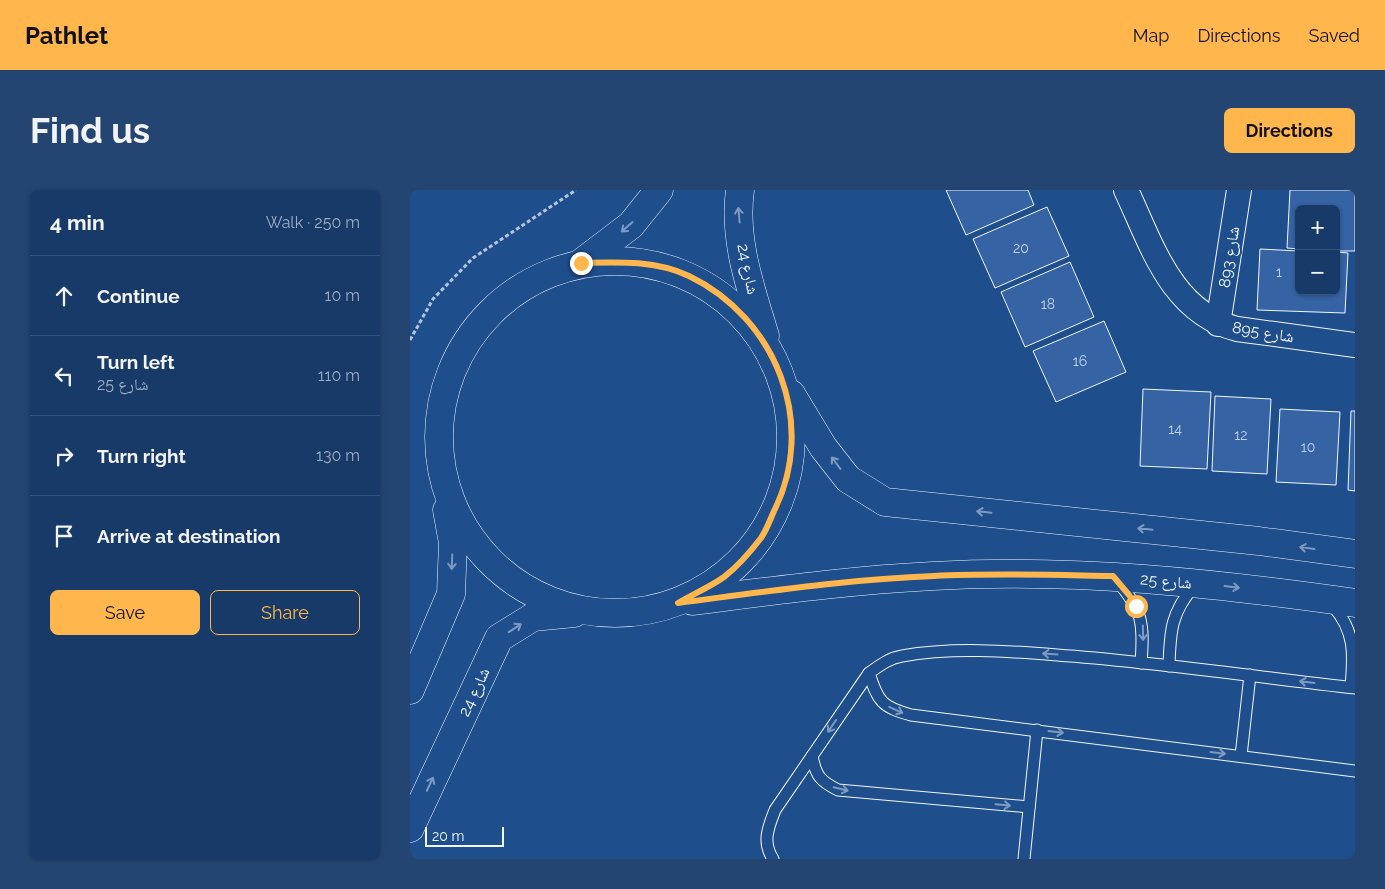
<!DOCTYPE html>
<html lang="en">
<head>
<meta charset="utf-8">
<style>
  :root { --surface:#173a69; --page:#244571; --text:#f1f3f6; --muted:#9eadc0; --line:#36547d; --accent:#ffb74d }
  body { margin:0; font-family:Raleway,"Noto Naskh Arabic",sans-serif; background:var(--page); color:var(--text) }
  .controls { position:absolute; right:15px; top:15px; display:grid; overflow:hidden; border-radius:8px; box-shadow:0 1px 4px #0004 }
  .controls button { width:45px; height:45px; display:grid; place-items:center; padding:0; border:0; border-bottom:1px solid var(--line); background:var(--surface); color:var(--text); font:25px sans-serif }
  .scale { position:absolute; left:15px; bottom:12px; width:79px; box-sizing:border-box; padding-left:5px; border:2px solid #f2f6ff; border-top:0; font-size:14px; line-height:18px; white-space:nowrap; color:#f2f6ff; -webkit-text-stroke:4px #1f4e8c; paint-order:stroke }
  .stop { position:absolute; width:15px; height:15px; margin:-11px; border:4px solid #ffb74d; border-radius:50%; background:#fff }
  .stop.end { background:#ffb74d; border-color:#fff; box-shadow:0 1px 5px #0008 }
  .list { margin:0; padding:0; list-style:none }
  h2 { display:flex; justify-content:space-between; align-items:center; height:65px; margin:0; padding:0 20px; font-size:21px }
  h2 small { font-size:16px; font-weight:400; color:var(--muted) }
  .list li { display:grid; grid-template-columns:32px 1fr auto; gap:15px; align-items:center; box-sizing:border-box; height:80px; padding:0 20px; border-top:1px solid var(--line) }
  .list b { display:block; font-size:19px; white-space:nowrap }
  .list p { margin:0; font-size:16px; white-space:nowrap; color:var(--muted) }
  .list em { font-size:16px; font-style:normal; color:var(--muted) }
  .actions { display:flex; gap:10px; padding:15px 20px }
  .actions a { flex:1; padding:11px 0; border:1px solid var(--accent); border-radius:8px; text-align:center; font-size:18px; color:var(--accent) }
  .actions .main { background:var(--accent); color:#111 }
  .icon { flex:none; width:28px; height:28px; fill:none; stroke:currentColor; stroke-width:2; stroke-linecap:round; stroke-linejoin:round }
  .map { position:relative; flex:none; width:945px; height:669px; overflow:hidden; border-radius:8px }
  header { display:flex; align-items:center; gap:30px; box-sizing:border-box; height:70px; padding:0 25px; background:var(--accent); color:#111 }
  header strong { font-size:24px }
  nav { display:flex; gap:28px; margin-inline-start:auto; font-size:18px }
  .intro { display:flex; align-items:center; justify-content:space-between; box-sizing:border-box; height:120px; padding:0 30px }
  h1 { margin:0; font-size:35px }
  .button { padding:12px 22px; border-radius:8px; background:var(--accent); color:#111; font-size:18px; font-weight:700 }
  main { display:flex; gap:30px; padding:0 30px }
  aside { flex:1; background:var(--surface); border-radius:8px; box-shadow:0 1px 4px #0004 }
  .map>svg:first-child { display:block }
</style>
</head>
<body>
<header>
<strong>Pathlet</strong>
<nav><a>Map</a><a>Directions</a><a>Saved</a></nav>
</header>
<div class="intro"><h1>Find us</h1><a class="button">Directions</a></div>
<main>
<aside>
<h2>4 min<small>Walk · 250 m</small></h2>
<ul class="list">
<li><svg class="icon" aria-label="ahead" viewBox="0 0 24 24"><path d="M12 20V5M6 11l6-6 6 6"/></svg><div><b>Continue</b></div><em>10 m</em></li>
<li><svg class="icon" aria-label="left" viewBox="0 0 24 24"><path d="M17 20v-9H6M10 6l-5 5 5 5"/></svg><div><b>Turn left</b><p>شارع 25</p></div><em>110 m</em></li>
<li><svg class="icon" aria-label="right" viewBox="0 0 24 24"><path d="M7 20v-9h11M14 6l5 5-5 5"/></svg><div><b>Turn right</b></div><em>130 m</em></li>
<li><svg class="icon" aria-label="arrive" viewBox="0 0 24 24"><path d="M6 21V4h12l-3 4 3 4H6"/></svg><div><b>Arrive at destination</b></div></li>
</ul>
<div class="actions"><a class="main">Save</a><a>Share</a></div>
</aside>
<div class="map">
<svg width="945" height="669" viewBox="0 0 945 669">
  <rect width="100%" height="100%" fill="#1f4e8c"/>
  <g fill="#3563a3" stroke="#f2f6ff">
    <polygon points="536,0 618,0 624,15 556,45"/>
    <polygon points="880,0 945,0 945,61 926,61 926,19 889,19 889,59 877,58"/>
    <polygon points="637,17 659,66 585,98 563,49"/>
    <polygon points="850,59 889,61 889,101 926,101 926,62 938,63 935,123 847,120"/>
    <polygon points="660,72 684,127 615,157 591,102"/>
    <polygon points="694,131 716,182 646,212 623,161"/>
    <polygon points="733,199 801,202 797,279 730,276"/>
    <polygon points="805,206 861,209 857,284 802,281"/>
    <polygon points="870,219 930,222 926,295 866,292"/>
    <polygon points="941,221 945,221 945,301 938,300"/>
  </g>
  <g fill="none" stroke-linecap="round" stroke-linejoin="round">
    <g stroke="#f2f6ff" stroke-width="13">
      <g id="lane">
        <path d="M 706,390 C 733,420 734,434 731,473"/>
        <path d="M 923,416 C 945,441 944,463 941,497"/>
        <path d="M 759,476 C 760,441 761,422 785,395"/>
        <path d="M 459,483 C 468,512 472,517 501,525 L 945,581"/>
        <path d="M 402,566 C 406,586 410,591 428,600 L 619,617"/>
        <polyline points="831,566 840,485"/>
        <path d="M 363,669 C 352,652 358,638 365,620 L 459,483 C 469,476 479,468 492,466 C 542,457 597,461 647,465 C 747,472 846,487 945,498"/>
        <polyline points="614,669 627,540"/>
      </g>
    </g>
    <g stroke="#f2f6ff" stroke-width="26">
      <g id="street">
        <path d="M 716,0 C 742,55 761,122 827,139 L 945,155"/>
        <polyline points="808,134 829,0"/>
      </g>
    </g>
    <g stroke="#f2f6ff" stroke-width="29">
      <g id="secondary">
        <path d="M 330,0 C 323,50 341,99 355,146"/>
        <circle cx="205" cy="247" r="176"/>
        <polyline points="171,73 221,35 249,0"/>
        <polyline points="381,204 413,257 438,289 475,312 849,351 945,364"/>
        <path d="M 282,411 C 362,401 442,390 523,386 C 664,378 805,393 945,413"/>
        <polyline points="0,500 41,404 43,353 37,320"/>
        <polyline points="0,638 89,448 123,427 164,423"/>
      </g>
    </g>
    <polyline stroke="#b3c4dc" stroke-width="3" stroke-dasharray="4 2.5" stroke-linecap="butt" points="0,150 23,109 63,68 166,0"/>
    <use href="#lane" stroke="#1f4e8c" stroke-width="11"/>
    <use href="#street" stroke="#1f4e8c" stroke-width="24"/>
    <use href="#secondary" stroke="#1f4e8c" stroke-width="28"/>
  </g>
  <defs><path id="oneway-shaft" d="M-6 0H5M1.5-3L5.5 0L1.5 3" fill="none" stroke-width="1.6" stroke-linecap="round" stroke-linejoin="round" transform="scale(1.25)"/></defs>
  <g stroke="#7e9ac0">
    <use href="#oneway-shaft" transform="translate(329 25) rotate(-95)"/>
    <use href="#oneway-shaft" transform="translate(217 37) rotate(139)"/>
    <use href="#oneway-shaft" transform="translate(426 273) rotate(-127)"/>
    <use href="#oneway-shaft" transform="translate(574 322) rotate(-174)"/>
    <use href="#oneway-shaft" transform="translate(735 339) rotate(-174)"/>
    <use href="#oneway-shaft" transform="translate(897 358) rotate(-172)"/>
    <use href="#oneway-shaft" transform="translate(42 372) rotate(92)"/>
    <use href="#oneway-shaft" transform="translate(822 397) rotate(7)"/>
    <use href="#oneway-shaft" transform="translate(105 438) rotate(-33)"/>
    <use href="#oneway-shaft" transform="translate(733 443) rotate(89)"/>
    <use href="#oneway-shaft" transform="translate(640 464) rotate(-176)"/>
    <use href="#oneway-shaft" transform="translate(897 492) rotate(-173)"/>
    <use href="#oneway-shaft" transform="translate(486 520) rotate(24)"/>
    <use href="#oneway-shaft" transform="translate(422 536) rotate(124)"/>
    <use href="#oneway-shaft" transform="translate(646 542) rotate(7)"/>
    <use href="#oneway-shaft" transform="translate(808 563) rotate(7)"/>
    <use href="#oneway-shaft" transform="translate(20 594) rotate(-65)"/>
    <use href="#oneway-shaft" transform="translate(431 599) rotate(14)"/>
    <use href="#oneway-shaft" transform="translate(593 615) rotate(5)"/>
  </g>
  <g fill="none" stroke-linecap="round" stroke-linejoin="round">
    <path stroke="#ffb74d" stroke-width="6" d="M 171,73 C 207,72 245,70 279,86 C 366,128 408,233 364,321 C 360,330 356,341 351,348 C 341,361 327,377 314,387 C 300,397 283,404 268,413 C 353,402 439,389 524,386 C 584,383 643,385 703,386 L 719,405 L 726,416"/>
  </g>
  <g text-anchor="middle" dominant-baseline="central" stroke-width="4" stroke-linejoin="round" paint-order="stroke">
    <g font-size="14" fill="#c3d1e8">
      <text x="611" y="58">20</text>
      <text x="869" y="82">1</text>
      <text x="638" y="114">18</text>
      <text x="670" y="171">16</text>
      <text x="765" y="239">14</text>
      <text x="831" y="245">12</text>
      <text x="898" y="257">10</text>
    </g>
    <g font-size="16" fill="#f2f6ff" stroke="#1f4e8c">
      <text transform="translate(819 67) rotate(-81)">شارع 893</text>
      <text transform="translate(338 79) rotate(78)">شارع 24</text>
      <text transform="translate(853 142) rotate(9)">شارع 895</text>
      <text transform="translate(756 391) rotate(5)">شارع 25</text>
      <text transform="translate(64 502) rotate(-65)">شارع 24</text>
    </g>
  </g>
</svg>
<div class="controls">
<button>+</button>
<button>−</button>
</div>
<div class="scale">20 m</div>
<div class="stop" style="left:726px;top:416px"></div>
<div class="stop end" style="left:171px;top:73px"></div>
</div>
</main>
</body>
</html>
